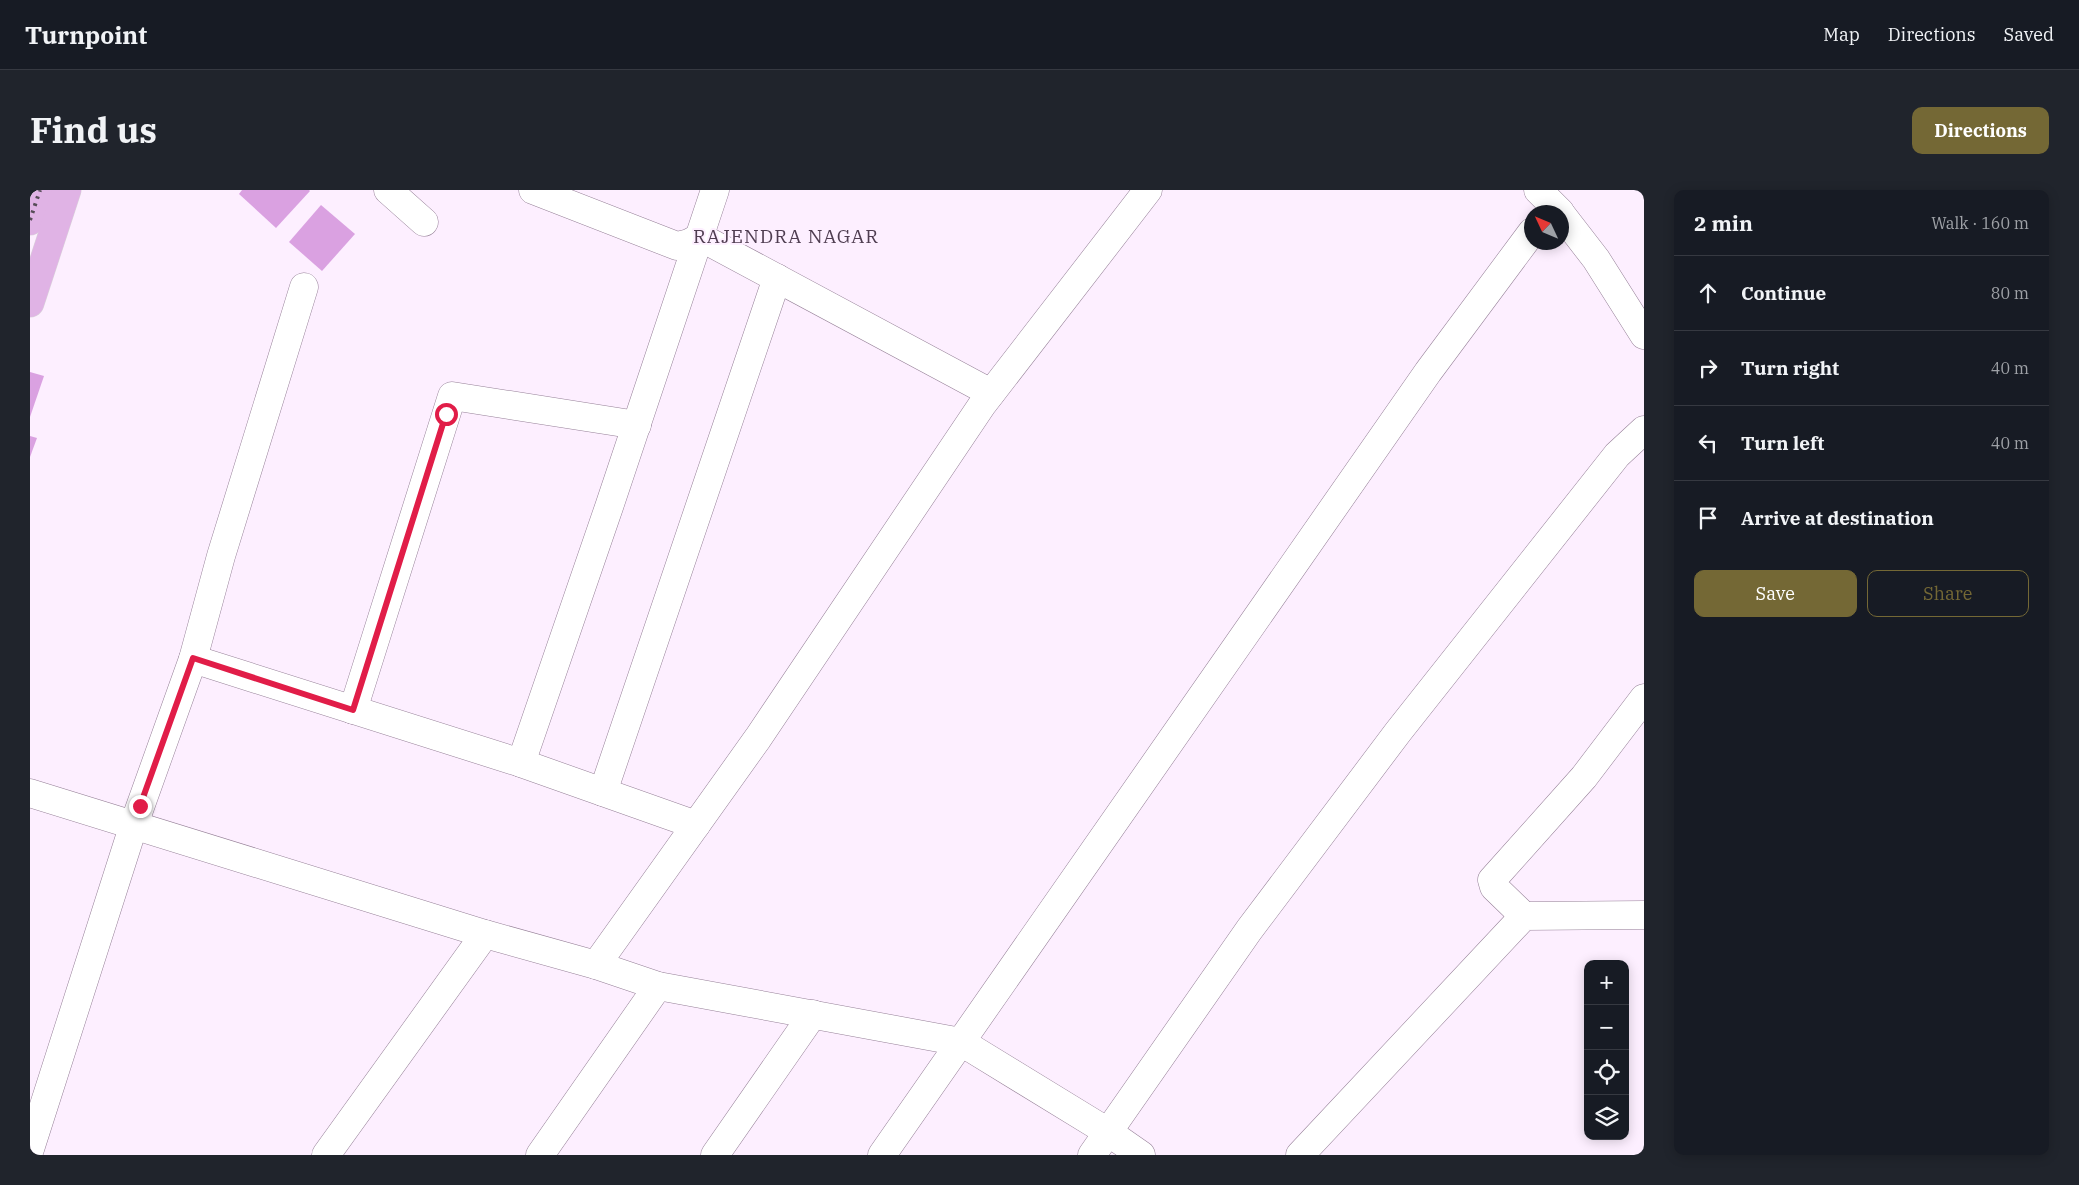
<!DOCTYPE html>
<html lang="en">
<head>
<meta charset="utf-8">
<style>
  :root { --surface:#171b24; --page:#20242c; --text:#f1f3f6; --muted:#9ea1a6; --line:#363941; --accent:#746835 }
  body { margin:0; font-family:"IBM Plex Serif",serif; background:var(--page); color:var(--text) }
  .controls { position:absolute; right:15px; bottom:15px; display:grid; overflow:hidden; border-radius:10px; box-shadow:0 2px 12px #0003 }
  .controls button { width:45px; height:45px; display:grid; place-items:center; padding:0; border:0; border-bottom:1px solid var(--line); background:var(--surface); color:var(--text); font:25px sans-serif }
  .compass { position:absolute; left:1494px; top:15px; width:45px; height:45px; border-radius:50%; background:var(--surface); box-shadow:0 2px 12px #0003; rotate:314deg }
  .stop { position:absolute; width:15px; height:15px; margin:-11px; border:4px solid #e11d48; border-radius:50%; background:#fff }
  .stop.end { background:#e11d48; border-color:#fff; box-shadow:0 1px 5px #0008 }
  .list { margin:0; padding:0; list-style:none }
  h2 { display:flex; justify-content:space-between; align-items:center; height:65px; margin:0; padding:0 20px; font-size:21px }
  h2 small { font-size:16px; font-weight:400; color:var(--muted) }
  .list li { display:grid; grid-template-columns:32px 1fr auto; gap:15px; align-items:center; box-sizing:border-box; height:75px; padding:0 20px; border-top:1px solid var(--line) }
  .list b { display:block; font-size:19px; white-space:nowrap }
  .list em { font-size:16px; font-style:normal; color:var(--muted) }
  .actions { display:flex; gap:10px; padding:15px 20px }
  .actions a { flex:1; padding:11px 0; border:1px solid var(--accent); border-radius:10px; text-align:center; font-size:18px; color:var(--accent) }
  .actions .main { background:var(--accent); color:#fff }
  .icon { flex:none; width:28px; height:28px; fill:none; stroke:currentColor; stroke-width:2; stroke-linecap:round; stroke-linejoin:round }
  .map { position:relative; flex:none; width:1614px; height:965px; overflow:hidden; border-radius:10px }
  header { display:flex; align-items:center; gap:30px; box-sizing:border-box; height:70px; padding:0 25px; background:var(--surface); border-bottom:1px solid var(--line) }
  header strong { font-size:24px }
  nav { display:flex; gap:28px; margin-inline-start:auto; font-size:18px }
  .intro { display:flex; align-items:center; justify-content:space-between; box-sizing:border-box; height:120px; padding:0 30px }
  h1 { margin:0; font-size:35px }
  .button { padding:12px 22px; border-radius:10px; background:var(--accent); color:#fff; font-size:18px; font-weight:700 }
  main { display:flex; gap:30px; padding:0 30px }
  aside { flex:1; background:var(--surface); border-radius:10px; box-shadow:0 2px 12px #0003 }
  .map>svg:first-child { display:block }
</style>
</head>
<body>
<header>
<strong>Turnpoint</strong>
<nav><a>Map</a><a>Directions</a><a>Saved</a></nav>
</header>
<div class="intro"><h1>Find us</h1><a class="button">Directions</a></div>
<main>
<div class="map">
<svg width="1614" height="965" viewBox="0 0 1614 965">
  <rect width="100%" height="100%" fill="#fdefff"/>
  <g fill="#daa1e1">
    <polygon points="212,0 279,0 280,1 246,38 209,4"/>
    <polygon points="291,15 325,44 292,81 259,52"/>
    <polygon points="0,182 14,186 0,227"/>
    <polygon points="0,246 7,248 0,267"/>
  </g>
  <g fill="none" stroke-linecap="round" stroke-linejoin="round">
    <g stroke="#968198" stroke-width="29">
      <g id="minor">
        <polyline points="358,0 394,32"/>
        <polyline points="503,0 647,56 659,53 670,47 961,203"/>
        <polyline points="1508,0 1530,22"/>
        <polyline points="1532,25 1566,69 1614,145"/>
        <polyline points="163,469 491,573 579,317 685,0"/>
        <polyline points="323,520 422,206 607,235"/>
        <polyline points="491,573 666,635"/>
        <polyline points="573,602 747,88"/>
        <polyline points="0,603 455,744 566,775 628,796 931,852 1078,942 1111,965"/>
        <polyline points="1494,726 1464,697 1462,690 1554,587 1614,508"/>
        <polyline points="566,775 728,548 952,215 1118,0"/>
        <polyline points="0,959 104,634 163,469 191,366 274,97"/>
        <polyline points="296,965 455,744"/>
        <polyline points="510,965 628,796"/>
        <polyline points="685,965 783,824"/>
        <polyline points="852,965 1398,182 1502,42"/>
        <polyline points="1062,965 1219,740 1368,542 1587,265 1614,240"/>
        <polyline points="1270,965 1494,726 1614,725"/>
      </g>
    </g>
    <g stroke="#d9d7d9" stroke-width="29">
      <g id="major">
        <polyline points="0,31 10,0"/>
        <polyline points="0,113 37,0"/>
      </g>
    </g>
    <use href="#minor" stroke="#fff" stroke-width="28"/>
    <use href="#major" stroke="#e0b3e5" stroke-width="28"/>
    <polyline stroke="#564c57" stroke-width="4" stroke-dasharray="2.5 5" stroke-linecap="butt" points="0,30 10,0"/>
  </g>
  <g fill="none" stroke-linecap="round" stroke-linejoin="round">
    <polyline stroke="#e11d48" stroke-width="6" points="110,616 163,468 323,520 416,224"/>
  </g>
  <g text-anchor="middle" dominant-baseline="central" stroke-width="4" stroke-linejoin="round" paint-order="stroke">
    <g font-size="19" letter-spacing="1" fill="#4f3d51" stroke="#fdefff">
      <text x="756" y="46">RAJENDRA NAGAR</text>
    </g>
  </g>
</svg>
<div class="controls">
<button>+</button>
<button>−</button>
<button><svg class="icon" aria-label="locate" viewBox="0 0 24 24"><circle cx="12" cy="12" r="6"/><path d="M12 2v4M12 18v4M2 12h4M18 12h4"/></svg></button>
<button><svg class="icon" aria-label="layers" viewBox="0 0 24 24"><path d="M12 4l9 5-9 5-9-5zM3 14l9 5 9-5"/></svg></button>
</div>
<svg class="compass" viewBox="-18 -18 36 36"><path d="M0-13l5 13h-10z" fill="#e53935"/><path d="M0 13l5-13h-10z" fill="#9ea1a6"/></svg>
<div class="stop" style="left:416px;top:224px"></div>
<div class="stop end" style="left:110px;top:616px"></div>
</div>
<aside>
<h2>2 min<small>Walk · 160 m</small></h2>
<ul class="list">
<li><svg class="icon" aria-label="ahead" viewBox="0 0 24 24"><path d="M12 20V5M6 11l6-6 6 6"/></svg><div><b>Continue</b></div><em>80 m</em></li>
<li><svg class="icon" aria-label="right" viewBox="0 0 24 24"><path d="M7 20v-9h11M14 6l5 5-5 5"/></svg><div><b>Turn right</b></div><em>40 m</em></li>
<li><svg class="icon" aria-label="left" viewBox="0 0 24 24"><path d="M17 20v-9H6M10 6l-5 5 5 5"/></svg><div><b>Turn left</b></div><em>40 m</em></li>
<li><svg class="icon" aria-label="arrive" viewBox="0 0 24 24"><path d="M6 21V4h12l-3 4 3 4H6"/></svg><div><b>Arrive at destination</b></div></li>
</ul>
<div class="actions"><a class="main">Save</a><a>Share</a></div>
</aside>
</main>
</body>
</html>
